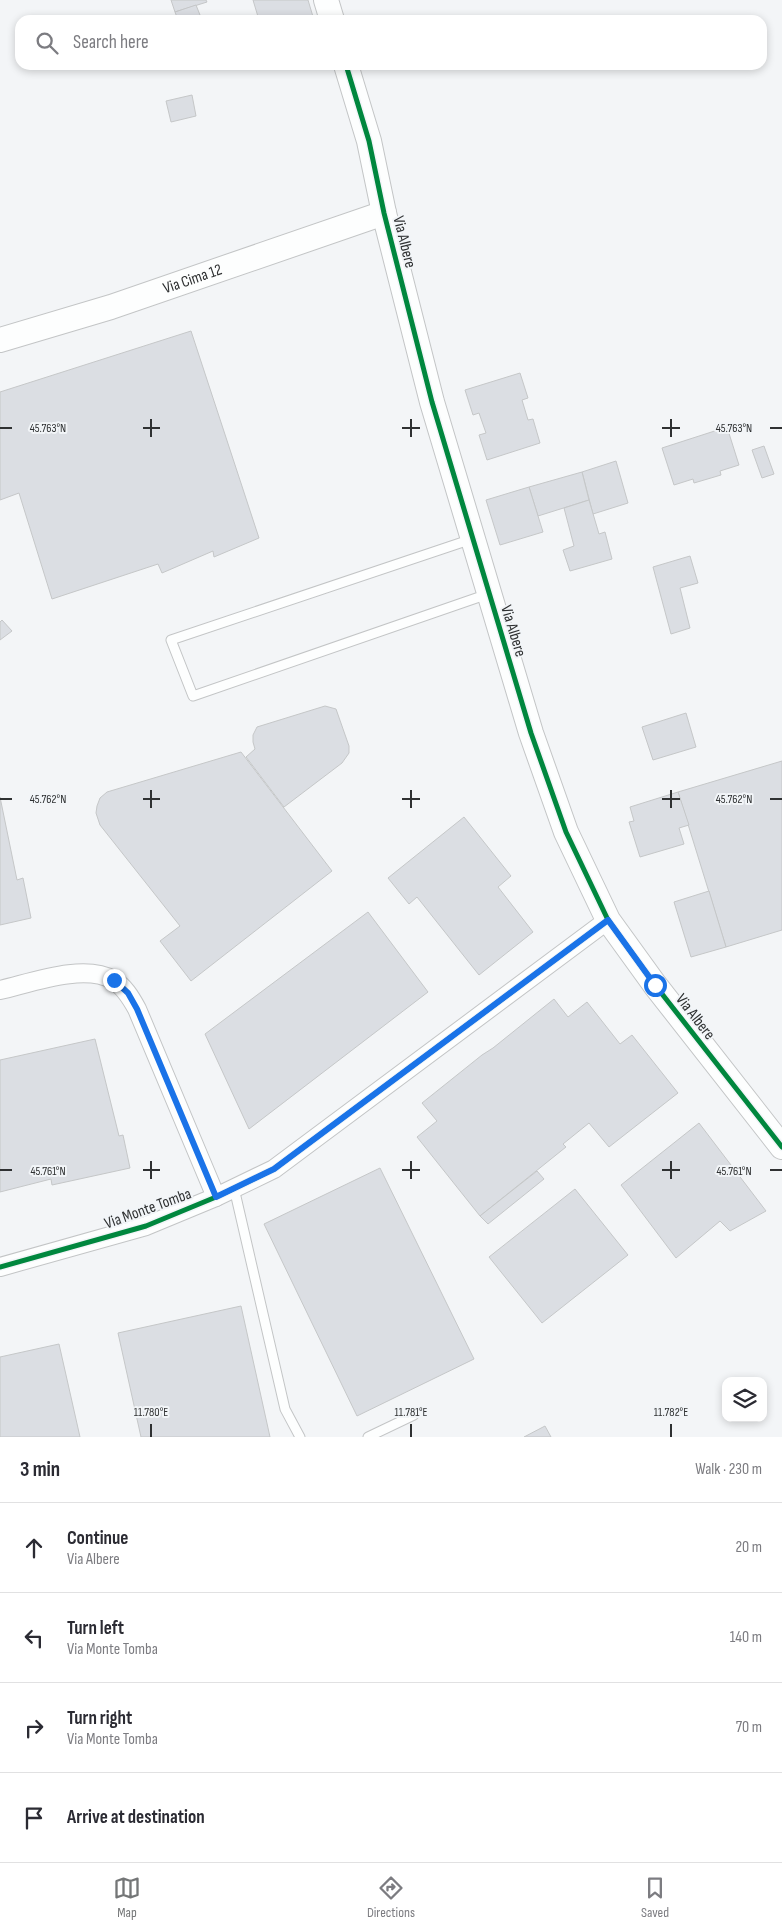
<!DOCTYPE html>
<html lang="en">
<head>
<meta charset="utf-8">
<style>
  :root { --surface:#fff; --page:#f2f2f3; --text:#2b2b33; --muted:#7c7c81; --line:#e1e1e2; --accent:#747677 }
  body { margin:0; font-family:"Sofia Sans Condensed",sans-serif; background:var(--page); color:var(--text) }
  .controls { position:absolute; right:15px; bottom:15px; display:grid; overflow:hidden; border-radius:10px; box-shadow:0 2px 8px #0003 }
  .controls button { width:45px; height:45px; display:grid; place-items:center; padding:0; border:0; border-bottom:1px solid var(--line); background:var(--surface); color:var(--text); font:25px sans-serif }
  .stop { position:absolute; width:15px; height:15px; margin:-11px; border:4px solid #1a73e8; border-radius:50%; background:#fff }
  .stop.end { background:#1a73e8; border-color:#fff; box-shadow:0 1px 5px #0008 }
  .list { margin:0; padding:0; list-style:none }
  h2 { display:flex; justify-content:space-between; align-items:center; height:65px; margin:0; padding:0 20px; font-size:21px }
  h2 small { font-size:16px; font-weight:400; color:var(--muted) }
  .list li { display:grid; grid-template-columns:32px 1fr auto; gap:15px; align-items:center; box-sizing:border-box; height:90px; padding:0 20px; border-top:1px solid var(--line) }
  .list b { display:block; font-size:19px; white-space:nowrap }
  .list p { margin:0; font-size:16px; white-space:nowrap; color:var(--muted) }
  .list em { font-size:16px; font-style:normal; color:var(--muted) }
  .icon { flex:none; width:28px; height:28px; fill:none; stroke:currentColor; stroke-width:2; stroke-linecap:round; stroke-linejoin:round }
  .map { position:relative; flex:none; width:782px; height:1437px; overflow:hidden }
  .search { position:absolute; background:var(--surface); box-shadow:0 2px 8px #0003; left:15px; right:15px; top:15px; height:55px; display:flex; align-items:center; gap:12px; box-sizing:border-box; padding:0 18px; border-radius:15px; color:var(--muted); font-size:19px }
  .sheet { height:425px; background:var(--surface) }
  nav { display:flex; justify-content:space-around; align-items:center; box-sizing:border-box; height:70px; border-top:1px solid var(--line); background:var(--surface); font-size:14px; color:var(--muted) }
  nav a { display:grid; justify-items:center; gap:2px }
  nav .on { color:var(--accent) }
  .map>svg:first-child { display:block }
</style>
</head>
<body>
<div class="map">
<svg width="782" height="1437" viewBox="0 0 782 1437">
  <rect width="100%" height="100%" fill="#f3f5f7"/>
  <g fill="#dbdee3" stroke="#c5c7c8">
    <polygon points="171,0 206,0 207,2 175,12"/>
    <polygon points="253,0 308,0 314,20 259,20"/>
    <polygon points="196,5 202,20 178,20 175,12"/>
    <polygon points="192,95 196,116 171,122 166,101"/>
    <polygon points="191,331 259,538 214,557 213,551 162,573 158,564 52,599 19,493 0,500 0,392"/>
    <polygon points="520,373 528,398 522,400 528,420 533,419 540,443 487,460 479,435 486,433 479,413 473,415 465,390"/>
    <polygon points="727,427 739,465 720,471 721,475 694,483 693,479 674,485 662,448"/>
    <polygon points="764,446 774,474 762,478 752,450"/>
    <polygon points="616,461 628,503 593,514 582,472"/>
    <polygon points="582,472 589,500 538,516 529,487"/>
    <polygon points="529,487 543,532 500,545 486,500"/>
    <polygon points="589,500 599,534 605,532 612,559 570,571 563,550 574,546 564,508"/>
    <polygon points="690,556 698,583 680,588 690,628 671,634 653,567"/>
    <polygon points="2,620 12,631 0,640 0,622"/>
    <polygon points="325,706 336,709 349,746 349,753 342,763 284,807 246,757 255,749 253,742 253,735 257,727"/>
    <polygon points="686,713 696,747 653,760 642,727"/>
    <polygon points="241,752 332,871 191,981 160,941 180,926 100,825 96,813 97,806 100,798 107,792"/>
    <polygon points="782,761 782,930 726,947 678,792"/>
    <polygon points="678,792 689,825 679,828 684,844 640,857 629,822 634,821 630,807"/>
    <polygon points="0,797 17,880 23,878 31,918 0,925"/>
    <polygon points="464,817 511,876 498,887 533,932 479,975 417,897 409,904 388,878"/>
    <polygon points="709,891 726,947 691,957 674,902"/>
    <polygon points="368,912 428,992 249,1129 205,1034"/>
    <polygon points="554,999 568,1017 587,1002 620,1044 632,1035 678,1093 609,1147 589,1123 563,1144 566,1147 480,1216 417,1137 437,1121 422,1103 482,1055 493,1048"/>
    <polygon points="95,1039 119,1136 123,1135 130,1168 52,1185 51,1179 0,1192 0,1060"/>
    <polygon points="699,1123 766,1211 730,1231 720,1221 676,1258 621,1185"/>
    <polygon points="380,1168 474,1359 357,1416 264,1224"/>
    <polygon points="537,1171 544,1179 488,1224 480,1216"/>
    <polygon points="575,1189 628,1255 542,1323 489,1257"/>
    <polygon points="241,1306 270,1437 141,1437 118,1333"/>
    <polygon points="59,1344 80,1437 0,1437 0,1357"/>
    <polygon points="545,1426 551,1437 524,1437"/>
  </g>
  <g fill="none" stroke-linecap="round" stroke-linejoin="round">
    <g stroke="#c3c5c6" stroke-width="11">
      <g id="lane">
        <polyline points="472,539 171,640 193,696 488,594"/>
        <polyline points="234,1188 285,1409 300,1437"/>
        <polyline points="368,1437 414,1415"/>
      </g>
    </g>
    <g stroke="#c3c5c6" stroke-width="20">
      <g id="street">
        <path d="M 0,990 C 31,983 84,963 113,980 C 124,986 131,998 137,1009 L 216,1197"/>
        <polyline points="0,1267 146,1226 216,1197 274,1169 608,920"/>
      </g>
    </g>
    <g stroke="#c3c5c6" stroke-width="26">
      <g id="secondary">
        <polyline points="326,0 332,20"/>
        <polyline points="346,65 369,141 384,213 432,402 531,733 566,832 608,920 655,985 782,1147"/>
        <path id="s1" d="M 0,340 L 111,307 L 384,213"/>
      </g>
    </g>
    <use href="#lane" stroke="#fdfefe" stroke-width="9"/>
    <use href="#street" stroke="#fdfefe" stroke-width="18"/>
    <use href="#secondary" stroke="#fdfefe" stroke-width="24"/>
    <g stroke="#f2f5f8" stroke-width="8">
      <g id="cycleway">
        <polyline points="346,65 369,141 384,213 432,402 531,733 566,832 608,920 655,985 782,1147"/>
        <polyline points="0,1267 146,1226 216,1197 274,1169 608,920"/>
      </g>
    </g>
    <use href="#cycleway" stroke="#00873e" stroke-width="5"/>
  </g>
  <g fill="none" stroke-linecap="round" stroke-linejoin="round">
    <polyline stroke="#1a73e8" stroke-width="6" points="114,980 128,993 137,1009 216,1197 274,1169 608,920 655,985"/>
  </g>
  <path fill="none" stroke="#2f3132" stroke-width="2" d="M 151,419 L 151,437M 411,419 L 411,437M 671,419 L 671,437M 0,428 L 12,428M 143,428 L 160,428M 402,428 L 420,428M 662,428 L 680,428M 770,428 L 782,428M 151,790 L 151,808M 411,790 L 411,808M 671,790 L 671,808M 0,799 L 12,799M 143,799 L 160,799M 402,799 L 420,799M 662,799 L 680,799M 770,799 L 782,799M 151,1161 L 151,1179M 411,1161 L 411,1179M 671,1161 L 671,1179M 0,1170 L 12,1170M 143,1170 L 160,1170M 402,1170 L 420,1170M 662,1170 L 680,1170M 770,1170 L 782,1170M 151,1424 L 151,1437M 411,1424 L 411,1437M 671,1424 L 671,1437"/>
  <g text-anchor="middle" dominant-baseline="central" stroke-width="4" stroke-linejoin="round" paint-order="stroke">
    <g font-size="16" fill="#2f3132" stroke="#f2f5f8">
      <text transform="translate(404 242) rotate(76)">Via Albere</text>
      <text stroke="none"><textPath href="#s1" startOffset="202">Via Cima 12</textPath></text>
      <text transform="translate(513 631) rotate(73)">Via Albere</text>
      <text transform="translate(695 1017) rotate(52)">Via Albere</text>
      <text transform="translate(148 1209) rotate(-20)">Via Monte Tomba</text>
    </g>
  </g>
  <g font-size="12" text-anchor="middle" fill="#2f3132" stroke="#f2f5f8" stroke-width="4" stroke-linejoin="round" paint-order="stroke">
    <text x="48" y="432">45.763°N</text>
    <text x="734" y="432">45.763°N</text>
    <text x="48" y="803">45.762°N</text>
    <text x="734" y="803">45.762°N</text>
    <text x="48" y="1175">45.761°N</text>
    <text x="734" y="1175">45.761°N</text>
    <text x="151" y="1416">11.780°E</text>
    <text x="411" y="1416">11.781°E</text>
    <text x="671" y="1416">11.782°E</text>
  </g>
</svg>
<div class="controls">
<button><svg class="icon" aria-label="layers" viewBox="0 0 24 24"><path d="M12 4l9 5-9 5-9-5zM3 14l9 5 9-5"/></svg></button>
</div>
<div class="stop" style="left:655px;top:985px"></div>
<div class="stop end" style="left:114px;top:980px"></div>
<div class="search"><svg class="icon" aria-label="search" viewBox="0 0 24 24"><circle cx="10" cy="10" r="6"/><path d="M15 15l6 6"/></svg>Search here</div>
</div>
<section class="sheet">
<h2>3 min<small>Walk · 230 m</small></h2>
<ul class="list">
<li><svg class="icon" aria-label="ahead" viewBox="0 0 24 24"><path d="M12 20V5M6 11l6-6 6 6"/></svg><div><b>Continue</b><p>Via Albere</p></div><em>20 m</em></li>
<li><svg class="icon" aria-label="left" viewBox="0 0 24 24"><path d="M17 20v-9H6M10 6l-5 5 5 5"/></svg><div><b>Turn left</b><p>Via Monte Tomba</p></div><em>140 m</em></li>
<li><svg class="icon" aria-label="right" viewBox="0 0 24 24"><path d="M7 20v-9h11M14 6l5 5-5 5"/></svg><div><b>Turn right</b><p>Via Monte Tomba</p></div><em>70 m</em></li>
<li><svg class="icon" aria-label="arrive" viewBox="0 0 24 24"><path d="M6 21V4h12l-3 4 3 4H6"/></svg><div><b>Arrive at destination</b></div></li>
</ul>
</section>
<nav>
<a class="on"><svg class="icon" aria-label="map" viewBox="0 0 24 24"><path d="M3 6l6-2 6 2 6-2v14l-6 2-6-2-6 2zM9 4v14M15 6v14"/></svg>Map</a>
<a><svg class="icon" aria-label="directions" viewBox="0 0 24 24"><path d="M12 3l9 9-9 9-9-9zM9 14v-3h6M13 9l2 2-2 2"/></svg>Directions</a>
<a><svg class="icon" aria-label="saved" viewBox="0 0 24 24"><path d="M7 4h10v16l-5-4-5 4z"/></svg>Saved</a>
</nav>
</body>
</html>
